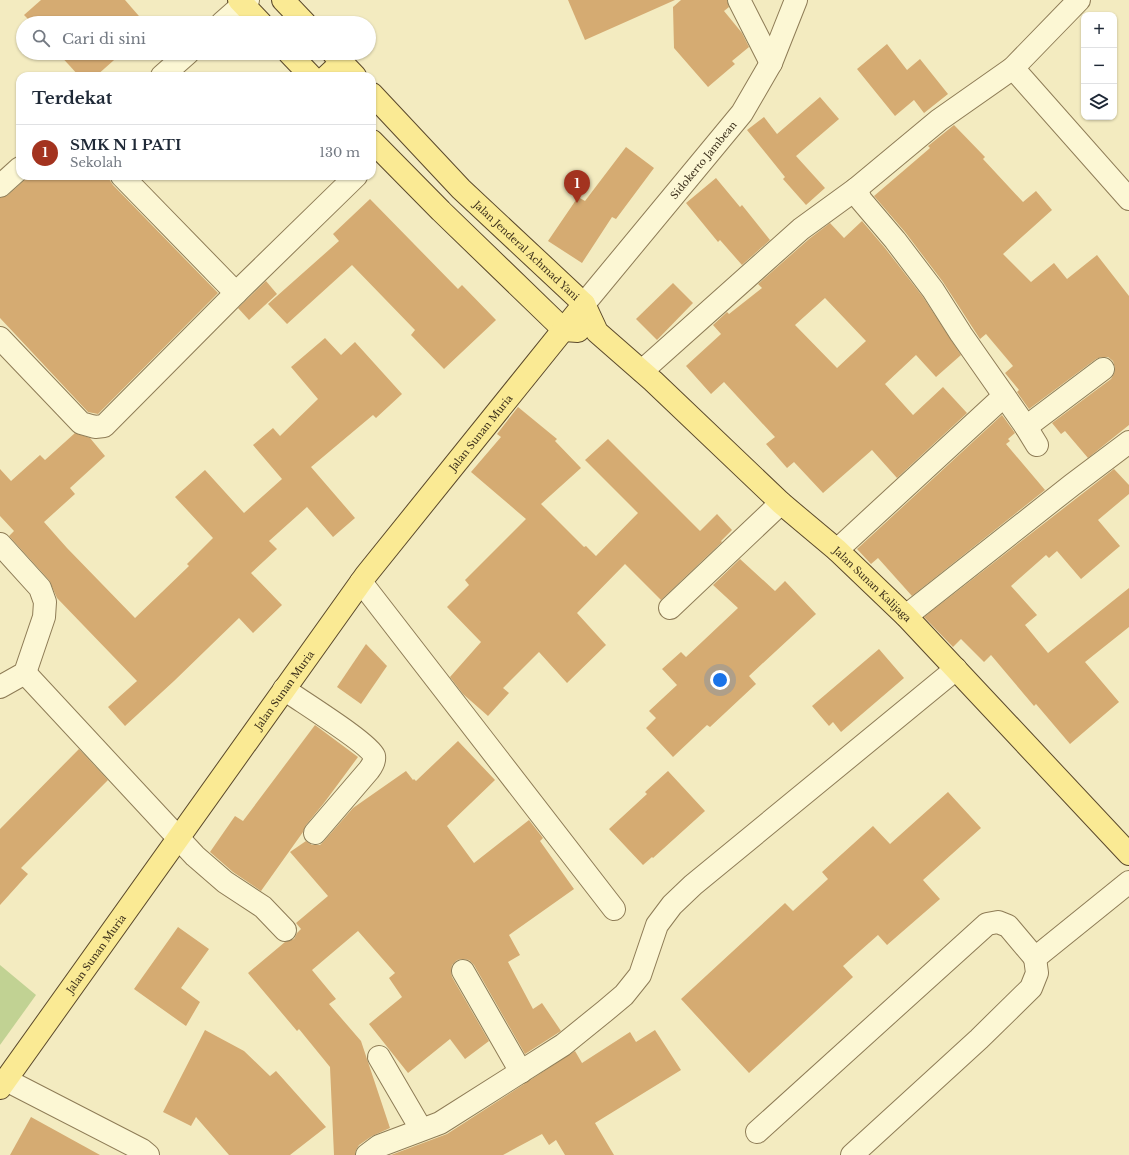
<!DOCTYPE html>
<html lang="id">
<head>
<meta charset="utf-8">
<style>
  :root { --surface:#fff; --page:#f6f6f7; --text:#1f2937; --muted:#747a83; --line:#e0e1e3; --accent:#a3331f }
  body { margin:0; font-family:"Libre Baskerville",serif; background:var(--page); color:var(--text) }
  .controls { position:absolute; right:12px; top:12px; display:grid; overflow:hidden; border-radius:8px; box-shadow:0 1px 3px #0004 }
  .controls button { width:36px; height:36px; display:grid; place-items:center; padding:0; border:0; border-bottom:1px solid var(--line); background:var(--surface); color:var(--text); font:20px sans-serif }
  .you { position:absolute; left:720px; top:680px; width:14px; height:14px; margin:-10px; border:3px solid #fff; border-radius:50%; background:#1a73e8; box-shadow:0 0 0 6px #1a73e833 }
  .badge { display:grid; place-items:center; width:26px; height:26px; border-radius:50%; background:var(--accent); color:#fff; font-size:13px; font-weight:700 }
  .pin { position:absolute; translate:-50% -33px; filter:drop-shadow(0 1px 2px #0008) }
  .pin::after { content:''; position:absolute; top:21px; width:14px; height:12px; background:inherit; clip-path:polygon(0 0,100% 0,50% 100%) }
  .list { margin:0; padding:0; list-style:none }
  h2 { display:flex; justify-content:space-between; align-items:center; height:52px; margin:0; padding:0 16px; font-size:17px }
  h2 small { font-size:13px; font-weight:400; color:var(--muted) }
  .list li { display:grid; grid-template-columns:26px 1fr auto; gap:12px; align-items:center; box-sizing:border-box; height:56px; padding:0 16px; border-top:1px solid var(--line) }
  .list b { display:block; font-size:15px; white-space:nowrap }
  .list p { margin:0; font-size:13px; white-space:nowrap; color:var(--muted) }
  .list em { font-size:13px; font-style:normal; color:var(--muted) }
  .icon { flex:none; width:22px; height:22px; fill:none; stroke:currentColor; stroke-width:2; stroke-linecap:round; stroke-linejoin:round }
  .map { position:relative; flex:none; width:1129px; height:1155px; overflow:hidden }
  .search { position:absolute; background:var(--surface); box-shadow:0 1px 3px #0004; left:16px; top:16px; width:360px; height:44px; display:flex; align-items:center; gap:10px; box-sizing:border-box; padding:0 14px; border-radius:22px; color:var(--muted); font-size:15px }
  .panel { position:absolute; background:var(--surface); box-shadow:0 1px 3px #0004; left:16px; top:72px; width:360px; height:108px; border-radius:12px }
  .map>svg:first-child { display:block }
</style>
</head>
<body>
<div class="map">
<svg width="1129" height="1155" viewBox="0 0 1129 1155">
  <rect width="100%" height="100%" fill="#f3ebc0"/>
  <polygon fill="#c1d293" points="0,965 36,995 0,1045"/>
  <g fill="#d5ab72" fill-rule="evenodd">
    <polygon points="41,0 125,0 145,23 32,23 24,15"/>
    <polygon points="568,0 675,0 585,40"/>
    <polygon points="681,0 727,0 729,7 724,11 742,33 749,47 732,61 735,64 708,87 674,48 673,7"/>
    <polygon points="887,44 907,70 920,59 948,94 924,113 914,100 895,116 857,69"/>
    <polygon points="58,53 122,53 96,76 79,76"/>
    <polygon points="820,97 839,119 796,156 825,188 806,205 783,179 785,177 747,130 764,117 777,134"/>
    <polygon points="954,125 985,157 983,159 1023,202 1036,191 1052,210 1003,254 1031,282 1054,263 1067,279 1097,255 1129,296 1129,425 1088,458 1065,431 1061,434 1052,423 1111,379 1114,374 1115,368 1113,361 1108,357 1101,357 1096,359 1029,409 1017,392 1019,390 1005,373 1013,366 986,334 980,339 943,282 905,232 874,196 930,148 928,146"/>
    <polygon points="626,147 654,168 616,219 612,217 582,263 548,241 578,197 585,201"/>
    <polygon points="29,176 107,176 113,185 218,293 98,414 88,412 0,318 0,198 8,195"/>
    <polygon points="716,178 740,207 742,205 770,240 742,265 720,240 718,242 686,203"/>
    <polygon points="370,199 458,289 462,285 496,320 444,369 411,335 415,330 352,265 287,324 268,304 339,241 333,234"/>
    <path d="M 862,221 L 885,248 L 923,297 L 961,355 L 936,377 L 916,355 L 885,384 L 913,415 L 943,387 L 967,413 L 897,478 L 872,450 L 823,493 L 794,462 L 787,468 L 766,444 L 775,437 L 724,382 L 711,394 L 686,366 L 721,334 L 713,325 L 727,312 L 729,314 L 762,288 L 758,284 L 809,239 L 830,223 L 844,238 ZM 825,298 L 866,341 L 837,368 L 795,325 Z"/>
    <polygon points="266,281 277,294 249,320 238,308"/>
    <polygon points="673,283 693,303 657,340 636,319"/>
    <polygon points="325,338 341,355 355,342 402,394 376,418 373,415 311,467 355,518 333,537 307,507 269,541 277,549 251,573 282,605 253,633 239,618 174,681 125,726 108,707 137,681 57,598 49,580 9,536 14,531 0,516 0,469 11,481 40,455 45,460 75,433 90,438 105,456 70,488 75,494 44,522 67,548 135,618 189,566 187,564 213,538 175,497 205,470 244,513 282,479 253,445 273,428 280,436 318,399 291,367"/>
    <polygon points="518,407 557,439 555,441 581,468 541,504 584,547 586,546 596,556 638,513 585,460 608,439 700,531 717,514 732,530 721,541 722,542 661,600 625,564 577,613 606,645 567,683 539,652 503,688 509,693 488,716 463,694 450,677 481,642 447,607 469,585 465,580 526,519 471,472 501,437 497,434"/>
    <polygon points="1002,415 1015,433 1008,439 1010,441 1006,444 1045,490 912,596 878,558 871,564 857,549"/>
    <polygon points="1114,469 1129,485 1129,494 1098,520 1120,546 1081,579 1057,551 1049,558 1046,555 1011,586 1037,615 1025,625 1048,653 1129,588 1129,627 1085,662 1119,702 1070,744 1036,704 1034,706 991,655 984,662 961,639 953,647 924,617"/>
    <polygon points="740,559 775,591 785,581 816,614 749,676 756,684 710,727 707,725 673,757 646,728 656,718 649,711 677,685 662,669 681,652 686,657 738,608 713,585"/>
    <polygon points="366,644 387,666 361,704 337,687"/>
    <polygon points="879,649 904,678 841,732 833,722 829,726 812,706"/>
    <polygon points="315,725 358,757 324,803 306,825 303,832 261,891 233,872 210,852 235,816 243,821"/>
    <polygon points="458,741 495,780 447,826 474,863 529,820 543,838 540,841 574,889 509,935 520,955 508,962 533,1009 542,1003 561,1031 525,1054 474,965 469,960 463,959 457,960 452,965 451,971 452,977 489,1041 465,1059 450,1039 408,1073 369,1024 402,997 389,978 395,973 358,931 312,970 336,999 329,1004 361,1041 390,1128 372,1136 359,1145 356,1150 355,1155 334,1155 330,1067 299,1029 297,1031 248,973 285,942 294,939 297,933 301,929 296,923 328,896 290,852 306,841 312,845 320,845 324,841 353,808 406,771 413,780 414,779 416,781"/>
    <polygon points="79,749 108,780 21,868 28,874 0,905 0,829"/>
    <polygon points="668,771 705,811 653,858 652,857 643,865 609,829 647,794 645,792"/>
    <polygon points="948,792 981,828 923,880 940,899 887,945 878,935 843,966 853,977 749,1073 681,999 785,903 793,911 828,879 822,872 873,826 890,844"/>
    <polygon points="178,927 209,949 181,988 200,1002 186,1026 134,989"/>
    <polygon points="205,1030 244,1051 270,1076 276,1071 326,1127 290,1155 229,1155 196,1117 191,1126 163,1112"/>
    <polygon points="655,1030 681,1070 595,1123 614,1155 565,1155 556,1140 549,1145 542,1134 503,1155 391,1155 447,1134 575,1051 582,1063 630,1032 636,1042"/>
    <polygon points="31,1117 100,1155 10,1155"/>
  </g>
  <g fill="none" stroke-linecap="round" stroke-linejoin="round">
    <g stroke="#8e7c56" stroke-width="24">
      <g id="minor">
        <polyline points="739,0 771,63"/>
        <polyline points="222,23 248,0"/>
        <polyline points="1013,68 1129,199"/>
        <polyline points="162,76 188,53"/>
        <polyline points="122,176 236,293"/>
        <polyline points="0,186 20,168"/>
        <polyline points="856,189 861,200 895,240 933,290 961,334 1026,427 1037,445"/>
        <path id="s1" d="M 584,304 L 742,113 L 771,63 L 796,0"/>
        <polyline points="0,338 81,423 95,427 104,426 236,293 356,176"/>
        <polyline points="642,371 801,229 856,189 939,120 1013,68 1079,0"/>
        <polyline points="1026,427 1103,369"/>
        <polyline points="0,544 40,588 45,602 44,617 25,673 0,687"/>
        <polyline points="837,550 1004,396"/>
        <polyline points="361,582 614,909"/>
        <polyline points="670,608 781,503"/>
        <polyline points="906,616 1072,485 1129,442"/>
        <polyline points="25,673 195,856 225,882 263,907 285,930"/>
        <path d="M 284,689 C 299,700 369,743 374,756 C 375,761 372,766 369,770 L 315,833"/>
        <polyline points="463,971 521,1072"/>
        <polyline points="379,1057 421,1129"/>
        <polyline points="6,1080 142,1150 148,1155"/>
        <polyline points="757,1132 987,924 998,922 1008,926 1035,958 1129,882"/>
        <polyline points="367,1155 379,1146 440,1123 563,1045 605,1011 624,995 640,975 657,925 672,905 693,885 956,669"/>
        <polyline points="852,1155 979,1039 1031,988 1037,973 1035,958"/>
      </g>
    </g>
    <g stroke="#5b492b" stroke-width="24">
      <g id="major">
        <polyline points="239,0 261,23"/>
        <polyline points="283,0 305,23"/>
        <polyline points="289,53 311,76"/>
        <polyline points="333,53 355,76"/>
        <polyline points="327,76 342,62"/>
        <path id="s2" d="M 372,94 L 461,189 L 584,304 L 597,332 L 653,381 L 781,503 L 837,550 L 906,616 L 1129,854"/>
        <polyline points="372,141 441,211 564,330 578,331"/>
        <path id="s3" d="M 0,1088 L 366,575 L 584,304"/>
      </g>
    </g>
    <use href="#minor" stroke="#fcf7d4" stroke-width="22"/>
    <use href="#major" stroke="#faea94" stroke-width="22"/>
  </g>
  <g text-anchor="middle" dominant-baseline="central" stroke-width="3.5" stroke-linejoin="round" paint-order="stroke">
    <g font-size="10" fill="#3c301c" stroke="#f9f4d1">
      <text stroke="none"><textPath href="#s1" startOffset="187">Sidokerto Jambean</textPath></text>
      <text stroke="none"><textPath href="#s2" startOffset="220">Jalan Jenderal Achmad Yani</textPath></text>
      <text stroke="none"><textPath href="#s3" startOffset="813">Jalan Sunan Muria</textPath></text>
      <text stroke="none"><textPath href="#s2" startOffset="703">Jalan Sunan Kalijaga</textPath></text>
      <text stroke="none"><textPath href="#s3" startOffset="489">Jalan Sunan Muria</textPath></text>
      <text stroke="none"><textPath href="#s3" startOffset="165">Jalan Sunan Muria</textPath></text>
    </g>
  </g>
</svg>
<div class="controls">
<button>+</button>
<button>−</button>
<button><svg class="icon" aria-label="layers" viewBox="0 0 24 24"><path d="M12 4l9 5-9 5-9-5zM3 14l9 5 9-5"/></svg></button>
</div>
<div class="you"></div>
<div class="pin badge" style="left:577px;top:203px">1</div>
<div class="search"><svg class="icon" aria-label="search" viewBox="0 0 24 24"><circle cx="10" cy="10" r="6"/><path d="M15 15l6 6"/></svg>Cari di sini</div>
<section class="panel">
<h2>Terdekat<small></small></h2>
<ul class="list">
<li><span class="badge">1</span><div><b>SMK N 1 PATI</b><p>Sekolah</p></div><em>130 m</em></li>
</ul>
</section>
</div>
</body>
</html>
